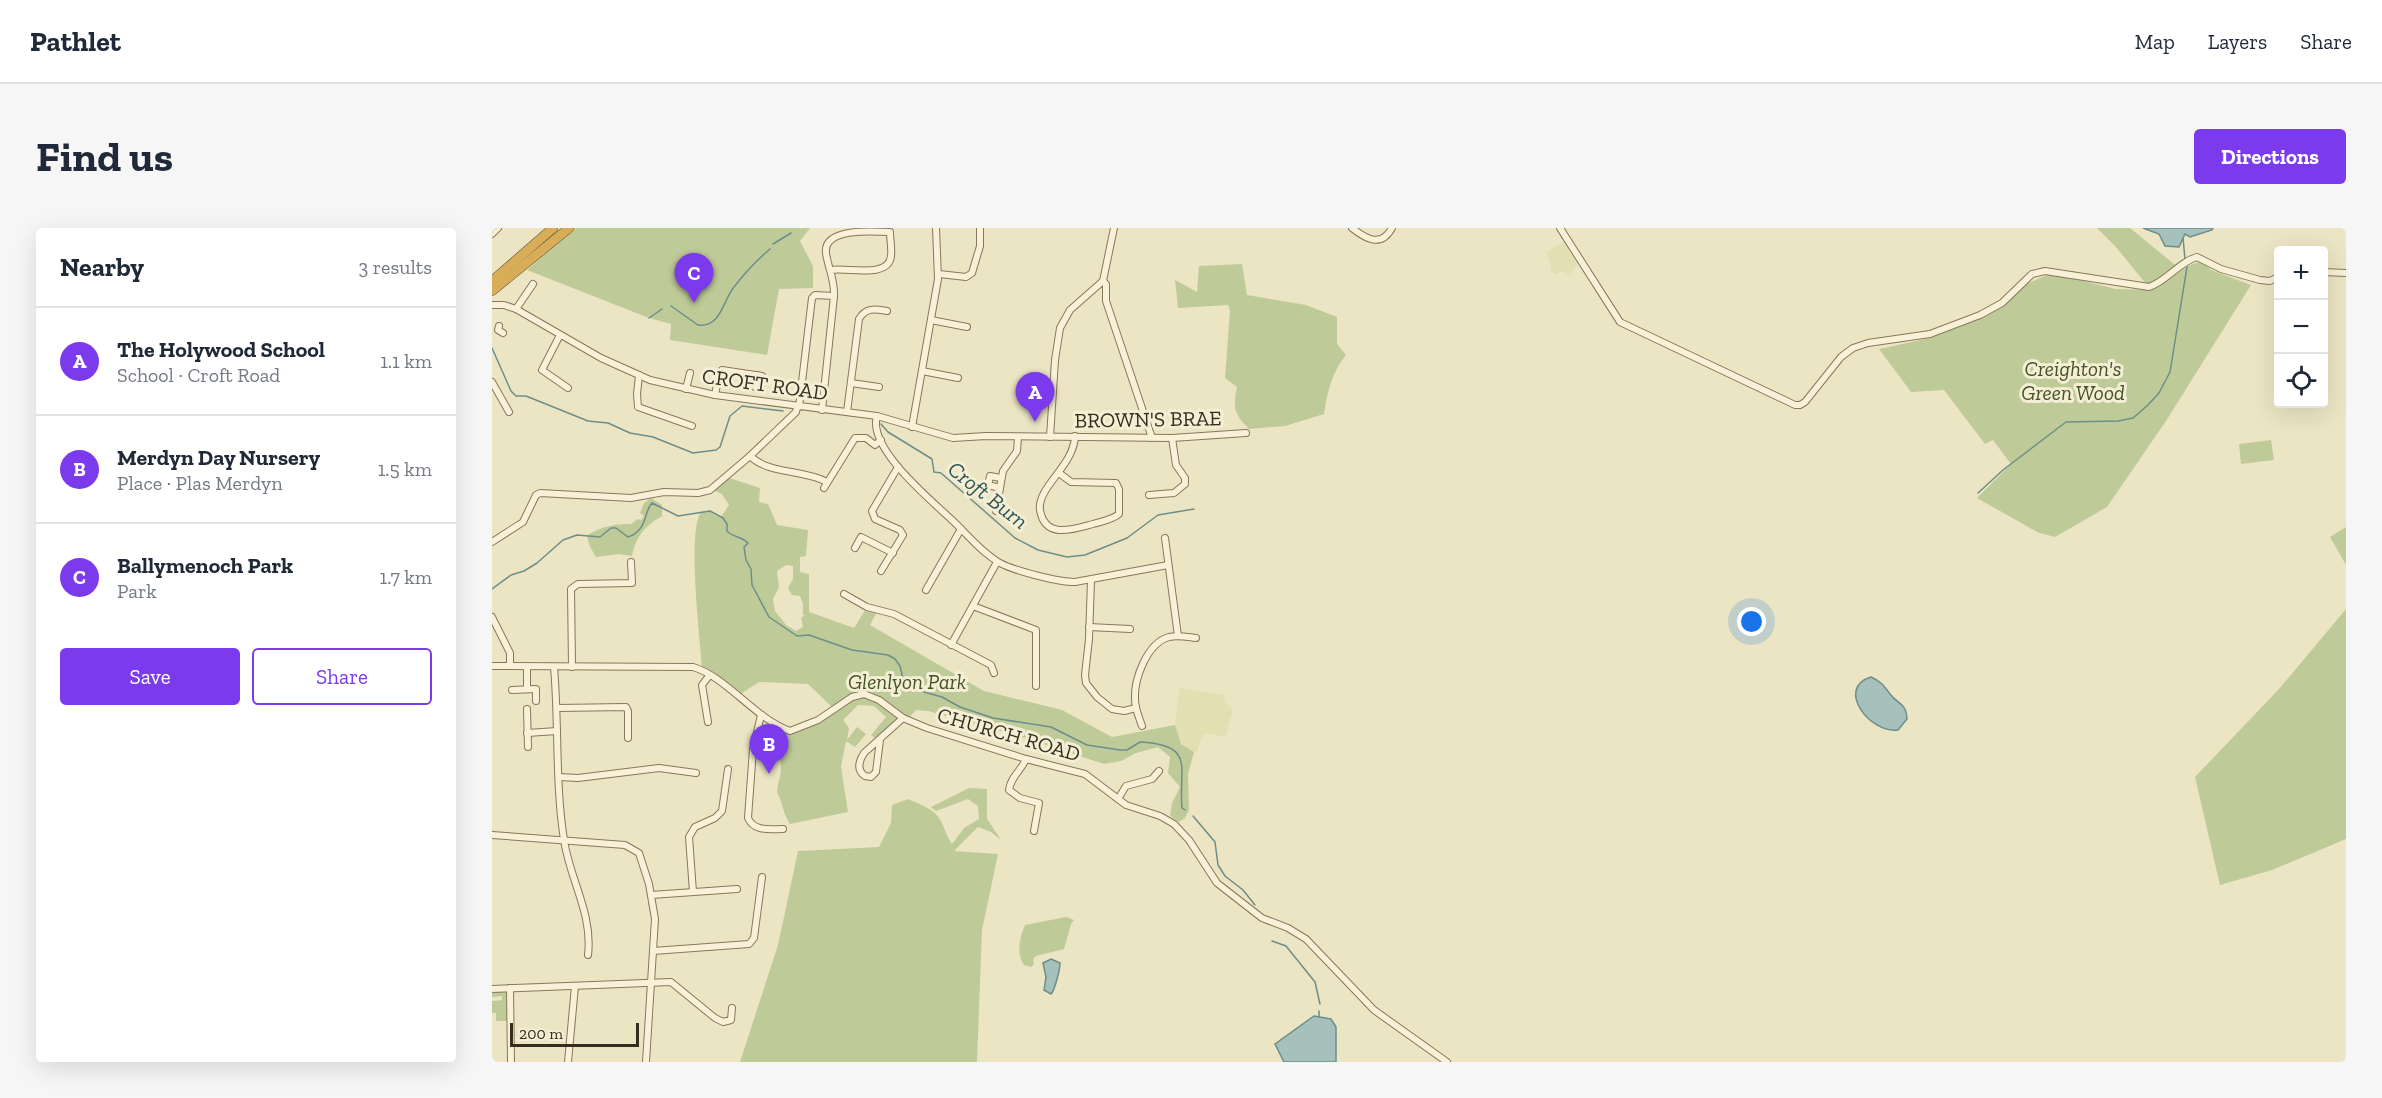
<!DOCTYPE html>
<html lang="en">
<head>
<meta charset="utf-8">
<style>
  :root { --surface:#fff; --page:#f6f6f7; --text:#1f2937; --muted:#747a83; --line:#e0e1e3; --accent:#7c3aed }
  body { margin:0; font-family:"Zilla Slab",serif; background:var(--page); color:var(--text) }
  .controls { position:absolute; right:18px; top:18px; display:grid; overflow:hidden; border-radius:6px; box-shadow:0 6px 24px #0002 }
  .controls button { width:54px; height:54px; display:grid; place-items:center; padding:0; border:0; border-bottom:2px solid var(--line); background:var(--surface); color:var(--text); font:30px sans-serif }
  .scale { position:absolute; left:18px; bottom:15px; width:129px; box-sizing:border-box; padding-left:6px; border:3px solid #372d1f; border-top:0; font-size:16px; line-height:21px; white-space:nowrap; color:#372d1f; -webkit-text-stroke:4px #f4eed4; paint-order:stroke }
  .you { position:absolute; left:1260px; top:394px; width:21px; height:21px; margin:-15px; border:4px solid #fff; border-radius:50%; background:#1a73e8; box-shadow:0 0 0 9px #1a73e833 }
  .badge { display:grid; place-items:center; width:39px; height:39px; border-radius:50%; background:var(--accent); color:#fff; font-size:20px; font-weight:700 }
  .pin { position:absolute; translate:-50% -50px; filter:drop-shadow(0 2px 3px #0008) }
  .pin::after { content:''; position:absolute; top:32px; width:21px; height:18px; background:inherit; clip-path:polygon(0 0,100% 0,50% 100%) }
  .list { margin:0; padding:0; list-style:none }
  h2 { display:flex; justify-content:space-between; align-items:center; height:78px; margin:0; padding:0 24px; font-size:26px }
  h2 small { font-size:20px; font-weight:400; color:var(--muted) }
  .list li { display:grid; grid-template-columns:39px 1fr auto; gap:18px; align-items:center; box-sizing:border-box; height:108px; padding:0 24px; border-top:2px solid var(--line) }
  .list b { display:block; font-size:22px; white-space:nowrap }
  .list p { margin:0; font-size:20px; white-space:nowrap; color:var(--muted) }
  .list em { font-size:20px; font-style:normal; color:var(--muted) }
  .actions { display:flex; gap:12px; padding:18px 24px }
  .actions a { flex:1; padding:14px 0; border:2px solid var(--accent); border-radius:6px; text-align:center; font-size:21px; color:var(--accent) }
  .actions .main { background:var(--accent); color:#fff }
  .icon { flex:none; width:33px; height:33px; fill:none; stroke:currentColor; stroke-width:2; stroke-linecap:round; stroke-linejoin:round }
  .map { position:relative; flex:none; width:1854px; height:834px; overflow:hidden; border-radius:6px }
  header { display:flex; align-items:center; gap:36px; box-sizing:border-box; height:84px; padding:0 30px; background:var(--surface); border-bottom:2px solid var(--line) }
  header strong { font-size:28px }
  nav { display:flex; gap:33px; margin-inline-start:auto; font-size:21px }
  .intro { display:flex; align-items:center; justify-content:space-between; box-sizing:border-box; height:144px; padding:0 36px }
  h1 { margin:0; font-size:42px }
  .button { padding:15px 27px; border-radius:6px; background:var(--accent); color:#fff; font-size:21px; font-weight:700 }
  main { display:flex; gap:36px; padding:0 36px }
  aside { flex:1; background:var(--surface); border-radius:6px; box-shadow:0 6px 24px #0002 }
  .map>svg:first-child { display:block }
</style>
</head>
<body>
<header>
<strong>Pathlet</strong>
<nav><a>Map</a><a>Layers</a><a>Share</a></nav>
</header>
<div class="intro"><h1>Find us</h1><a class="button">Directions</a></div>
<main>
<aside>
<h2>Nearby<small>3 results</small></h2>
<ul class="list">
<li><span class="badge">A</span><div><b>The Holywood School</b><p>School · Croft Road</p></div><em>1.1 km</em></li>
<li><span class="badge">B</span><div><b>Merdyn Day Nursery</b><p>Place · Plas Merdyn</p></div><em>1.5 km</em></li>
<li><span class="badge">C</span><div><b>Ballymenoch Park</b><p>Park</p></div><em>1.7 km</em></li>
</ul>
<div class="actions"><a class="main">Save</a><a>Share</a></div>
</aside>
<div class="map">
<svg width="1854" height="834" viewBox="0 0 1854 834">
  <rect width="100%" height="100%" fill="#ece5c4"/>
  <g fill="#e2dfb2">
    <polygon points="1074,12 1087,34 1078,48 1071,43 1063,46 1059,43 1058,32 1054,24"/>
    <polygon points="688,460 732,467 733,474 741,482 733,509 712,505 704,525 693,519 686,510 683,495"/>
  </g>
  <g fill="#bfca99" fill-rule="evenodd">
    <polygon points="83,0 318,0 308,13 321,38 321,60 287,61 275,127 178,112 179,96 157,90 35,42"/>
    <polygon points="1605,0 1638,0 1688,41 1710,33 1719,42 1759,57 1674,193 1615,279 1563,309 1547,305 1485,270 1519,236 1501,212 1493,216 1452,162 1419,164 1387,121 1438,110 1492,89 1516,74 1532,57 1555,47 1580,50 1624,61 1659,62 1624,19"/>
    <path d="M 750,36 L 755,67 L 814,77 L 845,89 L 845,116 L 854,127 C 839,146 836,163 832,186 L 793,198 L 757,201 C 742,186 741,180 745,159 L 733,150 L 738,82 L 736,77 L 686,80 L 683,52 L 705,64 L 707,38 Z"/>
    <polygon points="1779,212 1782,232 1749,236 1747,216"/>
    <path d="M 234,249 L 268,260 L 267,274 L 276,276 L 285,297 L 316,302 L 314,328 L 308,329 L 308,344 L 317,346 L 317,384 L 362,400 L 375,379 L 386,382 L 378,397 L 492,463 L 570,482 L 620,509 L 683,497 L 689,516 L 702,524 L 696,546 L 697,582 L 693,590 L 687,594 L 678,588 L 680,575 L 688,559 L 676,545 L 678,529 L 666,519 L 644,525 L 629,533 L 612,536 L 533,510 L 436,483 L 424,482 L 416,491 C 405,482 381,458 366,463 C 357,466 349,475 341,480 L 316,456 L 267,454 L 247,467 L 210,440 C 208,411 195,304 209,284 L 218,283 L 222,287 L 229,289 L 237,277 L 230,266 L 221,262 ZM 294,337 L 301,338 L 301,351 L 296,360 L 300,367 L 308,368 L 311,376 L 311,387 L 313,387 L 309,390 L 311,399 L 304,403 L 294,397 L 283,383 L 281,371 L 287,359 L 285,343 Z"/>
    <path d="M 159,270 L 170,277 L 170,288 C 153,298 144,308 140,328 L 127,326 L 104,329 C 101,324 94,313 96,307 C 109,298 124,296 139,296 L 146,291 L 149,292 L 152,288 L 148,285 L 152,275 Z"/>
    <polygon points="1854,299 1854,337 1838,309"/>
    <polygon points="1854,381 1854,611 1780,642 1728,657 1703,549 1787,461"/>
    <path d="M 370,467 L 388,474 L 407,489 L 384,511 L 379,507 L 394,489 L 382,478 L 366,477 L 351,492 L 357,500 L 355,512 L 365,499 L 374,506 L 363,519 L 354,513 L 349,539 L 356,584 L 298,596 C 291,586 291,575 285,564 C 287,546 293,541 285,522 L 272,517 L 276,495 L 298,506 L 364,468 Z"/>
    <path d="M 477,560 L 495,561 L 495,591 L 509,612 L 499,604 L 486,599 L 462,623 L 506,626 L 490,702 L 485,834 L 248,834 L 286,717 L 306,623 L 387,619 L 399,595 L 400,577 L 416,571 C 427,576 443,581 449,593 C 453,601 455,609 460,616 L 472,600 L 487,591 L 486,578 L 476,571 L 444,583 L 439,579 Z"/>
    <path d="M 574,689 L 582,692 L 579,696 L 572,721 L 544,728 L 541,731 L 542,736 L 539,739 L 532,737 C 524,726 528,708 533,697 Z"/>
    <polygon points="16,763 19,793 4,793 4,785 0,785 0,773 10,772 10,768 0,769 0,764"/>
  </g>
  <g fill="#a6c0bb" stroke="#6d8e89" stroke-width="1.5">
    <polygon points="1651,0 1721,0 1720,2 1698,9 1693,6 1687,19 1673,18 1667,6"/>
    <path d="M 1379,449 C 1390,454 1392,458 1398,466 C 1406,477 1414,474 1415,491 L 1406,502 C 1378,506 1343,460 1379,449 Z"/>
    <path d="M 559,731 L 568,735 C 568,741 563,762 559,766 L 552,762 L 554,749 L 551,735 Z"/>
    <polygon points="822,788 839,791 844,799 844,834 792,834 783,816"/>
  </g>
  <g fill="none" stroke-linecap="round" stroke-linejoin="round">
    <g stroke="#6d8e89" stroke-width="1.5">
      <polyline points="1691,10 1693,31"/>
      <polyline points="281,16 299,5"/>
      <path d="M 179,78 L 206,97 C 229,100 231,72 242,59 C 252,46 265,32 278,21"/>
      <polyline points="157,90 170,81"/>
      <polyline points="0,120 19,163 24,168 34,168 96,193 116,195 138,205 161,209 201,225 224,222 228,219 238,188 250,178 291,183"/>
      <polyline points="389,196 396,204 440,231 442,244 449,245 523,310 546,322 575,329 593,327 635,310 666,287 702,281"/>
      <polyline points="1486,265 1511,242 1574,194 1626,193 1641,190 1656,177 1667,165 1678,144 1695,39"/>
      <path d="M 0,361 L 19,347 L 32,343 L 45,335 L 71,312 L 85,307 L 108,309 L 119,300 L 124,300 L 136,309 C 156,302 151,285 160,275 L 186,288 L 218,283 L 231,290 L 235,296 L 235,303 C 242,310 249,308 256,315 L 252,319 L 254,332 L 259,341 L 260,357 L 277,389 L 305,408 L 317,407 L 360,422 L 396,427 L 403,431 L 408,438 L 411,451 L 432,464 L 450,469 L 468,479 L 501,490 L 559,499 L 595,517 L 628,522 L 635,522 L 648,514 C 705,517 686,540 690,580 L 693,582"/>
      <polyline points="701,588 723,614 726,637 733,648 751,662 763,677"/>
      <polyline points="780,713 794,718 823,754 828,776"/>
      <polyline points="827,789 827,783"/>
    </g>
    <g stroke="#87775b" stroke-width="8">
      <g id="minor">
        <path d="M 860,0 C 874,11 889,20 900,0"/>
        <path d="M 1068,0 L 1128,94 L 1303,177 L 1308,177 L 1313,174 L 1349,129 L 1361,120 L 1376,115 L 1438,106 L 1488,87 L 1510,75 L 1540,46 L 1553,43 L 1657,59 C 1675,53 1687,34 1705,29 L 1729,41 L 1768,52 L 1778,53 L 1786,49"/>
        <polyline points="0,6 6,0"/>
        <path d="M 339,42 C 355,39 397,51 399,28 C 400,20 398,11 398,4 C 379,3 331,0 334,25 C 336,40 343,52 342,68"/>
        <polyline points="1832,44 1854,45"/>
        <polyline points="447,46 474,49 480,45 488,18 488,0"/>
        <polyline points="611,53 614,56 614,73 660,210"/>
        <polyline points="0,77 12,77 24,81 109,130 158,152 223,167 385,188 461,210 494,208 680,210 754,205"/>
        <polyline points="24,81 41,56"/>
        <polyline points="439,92 475,99"/>
        <polyline points="7,98 6,102 11,105"/>
        <polyline points="68,107 50,142 76,160"/>
        <polyline points="430,143 466,150"/>
        <polyline points="147,147 145,166 146,179 200,198"/>
        <polyline points="0,154 17,184"/>
        <polyline points="359,155 387,159"/>
        <polyline points="263,159 265,147"/>
        <polyline points="194,161 198,145"/>
        <polyline points="223,167 227,146 230,142 270,148"/>
        <polyline points="307,179 320,70 323,67 342,68 330,182"/>
        <path d="M 355,184 L 367,91 C 374,79 383,81 395,83"/>
        <path d="M 385,188 C 375,220 439,272 460,292 C 475,306 490,325 508,335 C 523,343 566,354 583,354 L 676,337"/>
        <polyline points="420,199 446,51 444,0"/>
        <polyline points="558,209 563,132 568,100 578,82 611,53 622,0"/>
        <path d="M 258,228 C 278,247 311,241 335,254"/>
        <path d="M 567,245 L 579,254 L 624,255 L 627,261 L 627,286 C 620,292 610,293 601,296 C 582,301 553,312 548,282 C 545,259 582,238 583,208"/>
        <polyline points="332,260 363,210 374,210 383,217 389,212"/>
        <polyline points="508,260 496,257 498,248 509,250"/>
        <polyline points="657,267 682,265 693,256 693,250 684,237 680,210"/>
        <polyline points="504,283 511,243 525,223 526,209"/>
        <polyline points="673,310 686,408"/>
        <polyline points="0,314 31,294 44,267 48,265 139,270 172,264 206,265 218,262 258,228 304,184 305,179"/>
        <polyline points="363,320 369,309 401,325"/>
        <polyline points="389,343 411,307 408,302 383,291 380,283 406,239"/>
        <polyline points="599,352 597,411 593,447 594,455 605,469 620,481 632,483 644,480"/>
        <polyline points="434,362 469,301"/>
        <polyline points="352,366 375,379 402,386 499,437 502,445"/>
        <polyline points="481,378 544,402 544,458"/>
        <polyline points="0,389 18,425 18,438"/>
        <polyline points="597,399 638,401"/>
        <polyline points="459,417 505,334"/>
        <path d="M 0,438 L 201,439 C 235,449 262,490 298,503 L 326,492 L 360,469 L 372,466 L 387,472 L 411,490 L 435,500 L 534,531 L 593,546 L 634,577 L 668,588 L 682,596 L 697,612 L 725,655 L 770,690 L 796,700 L 814,711 L 882,782 L 955,834"/>
        <polyline points="35,438 35,461"/>
        <path d="M 62,439 C 67,496 63,555 72,612 C 78,652 101,686 96,727"/>
        <polyline points="80,439 79,361 86,356 140,355 139,334"/>
        <polyline points="20,462 44,461 44,473"/>
        <polyline points="65,480 134,479 136,483 136,510"/>
        <polyline points="35,481 36,519"/>
        <path d="M 269,487 L 261,521 L 256,590 C 262,604 278,601 291,601"/>
        <polyline points="216,494 210,457 217,448"/>
        <path d="M 650,498 C 647,489 643,481 643,471 C 642,451 655,415 677,409 C 686,407 695,409 704,410"/>
        <polyline points="35,505 65,503"/>
        <path d="M 388,512 L 384,544 L 379,549 L 373,548 C 364,542 367,533 372,525 L 411,490"/>
        <path d="M 534,531 C 529,543 519,548 517,562 L 528,570 L 547,575 L 542,603"/>
        <polyline points="67,549 86,550 167,540 204,545"/>
        <polyline points="626,571 634,558 660,551 667,543"/>
        <polyline points="0,607 133,617 147,625 157,656 163,691 154,834"/>
        <polyline points="201,664 197,609 203,599 223,590 230,583 236,541"/>
        <polyline points="159,667 245,661"/>
        <polyline points="161,723 257,716 262,710 270,649"/>
        <polyline points="18,760 19,834"/>
        <polyline points="0,761 179,754 223,790 231,794 239,792 240,780"/>
        <polyline points="76,834 83,758"/>
      </g>
    </g>
    <g stroke="#55452f" stroke-width="10">
      <g id="highway">
        <polyline points="0,53 61,0"/>
        <polyline points="0,63 77,0"/>
      </g>
    </g>
    <use href="#minor" stroke="#f8f1d7" stroke-width="6"/>
    <use href="#highway" stroke="#d8ad58" stroke-width="9"/>
  </g>
  <g text-anchor="middle" dominant-baseline="central" stroke-width="6" stroke-linejoin="round" paint-order="stroke">
    <g font-size="21" font-style="italic" fill="#435326" stroke="#f4eed4">
      <text x="1581" y="140">Creighton's<tspan x="1581" dy="24">Green Wood</tspan></text>
      <text x="415" y="453">Glenlyon Park</text>
    </g>
    <g font-size="21" fill="#372d1f" stroke="#f4eed4">
      <text transform="translate(273 156) rotate(8)">CROFT ROAD</text>
      <text transform="translate(656 191) rotate(-1)">BROWN'S BRAE</text>
      <text transform="translate(517 506) rotate(16)">CHURCH ROAD</text>
    </g>
    <g font-size="22" font-style="italic" fill="#2f5556" stroke="#f4eed4">
      <text transform="translate(496 267) rotate(38)">Croft Burn</text>
    </g>
  </g>
</svg>
<div class="controls">
<button>+</button>
<button>−</button>
<button><svg class="icon" aria-label="locate" viewBox="0 0 24 24"><circle cx="12" cy="12" r="6"/><path d="M12 2v4M12 18v4M2 12h4M18 12h4"/></svg></button>
</div>
<div class="scale">200 m</div>
<div class="you"></div>
<div class="pin badge" style="left:543px;top:194px">A</div>
<div class="pin badge" style="left:277px;top:546px">B</div>
<div class="pin badge" style="left:202px;top:75px">C</div>
</div>
</main>
</body>
</html>
